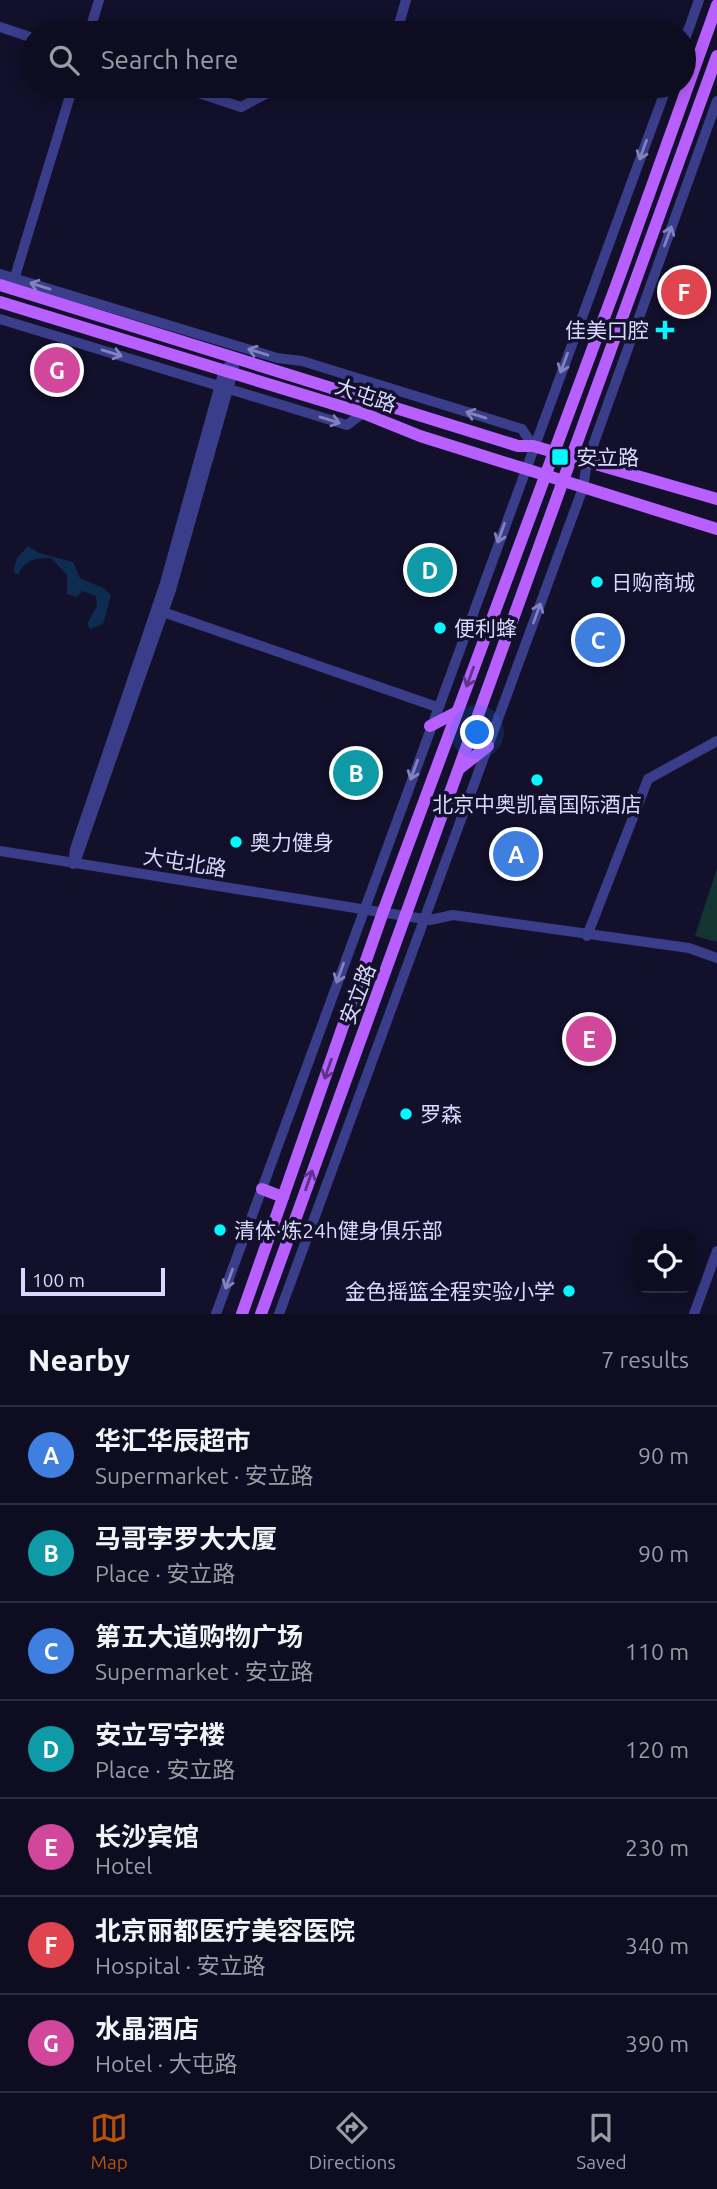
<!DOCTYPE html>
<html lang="en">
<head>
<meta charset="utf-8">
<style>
  :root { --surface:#0e0c20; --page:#1c1a2d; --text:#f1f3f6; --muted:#9b9ba5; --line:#2e2c3e; --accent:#b45309 }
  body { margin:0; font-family:Ubuntu,"Noto Sans SC",sans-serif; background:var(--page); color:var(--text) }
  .controls { position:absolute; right:21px; bottom:21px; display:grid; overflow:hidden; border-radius:14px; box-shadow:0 4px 18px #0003 }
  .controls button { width:63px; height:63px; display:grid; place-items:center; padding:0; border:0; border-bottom:2px solid var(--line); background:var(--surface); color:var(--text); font:35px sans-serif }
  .scale { position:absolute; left:21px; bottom:18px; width:144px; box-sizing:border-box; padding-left:7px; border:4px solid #dad8ff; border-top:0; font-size:19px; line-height:24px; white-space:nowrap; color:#dad8ff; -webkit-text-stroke:5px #12102a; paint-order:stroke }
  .you { position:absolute; left:478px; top:733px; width:24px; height:24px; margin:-18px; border:5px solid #fff; border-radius:50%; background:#1a73e8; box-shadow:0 0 0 10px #1a73e833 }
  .badge { display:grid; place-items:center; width:46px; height:46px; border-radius:50%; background:var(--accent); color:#fff; font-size:23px; font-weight:700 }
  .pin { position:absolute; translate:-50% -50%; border:4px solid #fff; box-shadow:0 2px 7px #0006 }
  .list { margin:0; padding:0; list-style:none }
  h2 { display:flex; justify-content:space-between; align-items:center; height:91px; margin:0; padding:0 28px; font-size:30px }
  h2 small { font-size:23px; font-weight:400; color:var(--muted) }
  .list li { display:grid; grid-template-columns:46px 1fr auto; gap:21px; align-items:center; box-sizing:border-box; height:98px; padding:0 28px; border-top:2px solid var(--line) }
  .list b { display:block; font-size:26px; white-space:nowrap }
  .list p { margin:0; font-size:23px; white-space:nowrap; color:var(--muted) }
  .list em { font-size:23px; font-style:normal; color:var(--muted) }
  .icon { flex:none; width:38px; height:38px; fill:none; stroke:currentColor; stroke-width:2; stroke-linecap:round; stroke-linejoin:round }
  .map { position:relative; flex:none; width:717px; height:1314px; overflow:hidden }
  .search { position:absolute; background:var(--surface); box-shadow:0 4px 18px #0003; left:21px; right:21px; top:21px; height:77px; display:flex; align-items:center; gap:18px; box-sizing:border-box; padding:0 24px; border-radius:38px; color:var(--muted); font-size:26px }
  .sheet { height:777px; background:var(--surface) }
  nav { display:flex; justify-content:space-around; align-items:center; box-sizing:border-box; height:98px; border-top:2px solid var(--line); background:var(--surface); font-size:19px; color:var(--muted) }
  nav a { display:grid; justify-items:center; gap:4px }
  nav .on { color:var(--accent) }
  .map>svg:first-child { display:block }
</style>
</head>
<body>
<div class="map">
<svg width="717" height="1314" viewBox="0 0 717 1314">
  <rect width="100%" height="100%" fill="#12102a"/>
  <polygon fill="#133430" points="717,868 717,942 695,936"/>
  <path fill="#0e2b50" d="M 28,546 L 39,553 L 73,562 L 80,578 L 105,589 L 111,596 L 103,624 L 90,629 L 87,624 L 97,606 L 96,596 L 82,591 L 77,597 L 67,594 L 67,575 L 51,558 C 36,558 25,559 18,575 L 13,572 L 17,558 Z"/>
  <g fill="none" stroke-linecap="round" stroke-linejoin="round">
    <g stroke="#3a3d89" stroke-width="10">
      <polyline points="0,27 33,38"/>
      <polyline points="89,33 99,0"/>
      <polyline points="380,33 399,24 406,0"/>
      <polyline points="684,42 699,0"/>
      <polyline points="177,86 241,107 281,86"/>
      <polyline points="0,274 277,358 302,361 522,429 533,446"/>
      <polyline points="13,283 73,86"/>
      <polyline points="0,319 347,425 363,413"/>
      <polyline points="160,611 437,707"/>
      <polyline points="0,851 430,920 453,915 689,948 717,958"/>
      <polyline points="77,857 171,590 234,368"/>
      <polyline points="73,864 75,849 165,583 224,370 238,358"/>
      <polyline points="587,936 648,779 717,741"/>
      <polyline points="216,1314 667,86"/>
      <polyline points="279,1314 583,488 587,462 717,101"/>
      <polyline points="694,1314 717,1251"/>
    </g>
    <g stroke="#b85fff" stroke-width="12">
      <polyline points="0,285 518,446 533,446 717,499"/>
      <polyline points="0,302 363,413 420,436 717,529"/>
      <polyline points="430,726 457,712"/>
      <polyline points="460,768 488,746"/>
      <polyline points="262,1189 283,1197"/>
      <polyline points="242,1314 383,912 620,275 717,5"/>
      <polyline points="261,1314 717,56"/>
    </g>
  </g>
  <defs><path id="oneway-shaft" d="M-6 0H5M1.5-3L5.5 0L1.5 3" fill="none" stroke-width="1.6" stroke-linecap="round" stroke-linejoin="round" transform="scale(1.75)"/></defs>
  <g stroke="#8283be">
    <use href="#oneway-shaft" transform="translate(643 150) rotate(110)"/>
    <use href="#oneway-shaft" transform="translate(668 236) rotate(-70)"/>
    <use href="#oneway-shaft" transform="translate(40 286) rotate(-163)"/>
    <use href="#oneway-shaft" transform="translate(258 352) rotate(-163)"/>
    <use href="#oneway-shaft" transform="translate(112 353) rotate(17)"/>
    <use href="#oneway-shaft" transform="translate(564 363) rotate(110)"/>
    <use href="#oneway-shaft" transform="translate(476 415) rotate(-163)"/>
    <use href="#oneway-shaft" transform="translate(330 420) rotate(17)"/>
    <use href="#oneway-shaft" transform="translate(501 533) rotate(110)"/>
    <use href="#oneway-shaft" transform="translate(537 613) rotate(-70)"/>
    <use href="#oneway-shaft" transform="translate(414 770) rotate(110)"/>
    <use href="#oneway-shaft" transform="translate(340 973) rotate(110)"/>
    <use href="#oneway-shaft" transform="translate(229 1279) rotate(110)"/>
  </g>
  <g stroke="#5d348a">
    <use href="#oneway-shaft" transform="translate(470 677) rotate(110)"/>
    <use href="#oneway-shaft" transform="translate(328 1069) rotate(109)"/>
    <use href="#oneway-shaft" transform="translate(309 1180) rotate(-71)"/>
  </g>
  <g fill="#04f8ff" stroke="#12102a" stroke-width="2.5">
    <path d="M661.5 319.5h7v7h7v7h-7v7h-7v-7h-7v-7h7z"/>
    <rect x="551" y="448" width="18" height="18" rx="3.5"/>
    <circle cx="597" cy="582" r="7"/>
    <circle cx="440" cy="628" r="7"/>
    <circle cx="537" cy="780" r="7"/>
    <circle cx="236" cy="842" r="7"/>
    <circle cx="406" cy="1114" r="7"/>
    <circle cx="220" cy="1230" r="7"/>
    <circle cx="569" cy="1291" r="7"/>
  </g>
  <g text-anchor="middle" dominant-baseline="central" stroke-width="7" stroke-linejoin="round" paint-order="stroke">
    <g font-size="21" fill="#dad8ff" stroke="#12102a" text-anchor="start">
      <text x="649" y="330" text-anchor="end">佳美口腔</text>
      <text x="576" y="457">安立路</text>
      <text x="611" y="582">日购商城</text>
      <text x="454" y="628">便利蜂</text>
      <text x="537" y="804" text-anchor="middle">北京中奥凯富国际酒店</text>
      <text x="250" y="842">奥力健身</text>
      <text x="420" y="1114">罗森</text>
      <text x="234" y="1230">清体·炼24h健身俱乐部</text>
      <text x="555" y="1291" text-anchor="end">金色摇篮全程实验小学</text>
    </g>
    <g font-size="21" fill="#dad8ff" stroke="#12102a">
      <text transform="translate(366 395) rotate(19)">大屯路</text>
      <text transform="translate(185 862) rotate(9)">大屯北路</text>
      <text transform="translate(357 994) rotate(-69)">安立路</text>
    </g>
  </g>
</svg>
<div class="controls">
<button><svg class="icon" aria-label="locate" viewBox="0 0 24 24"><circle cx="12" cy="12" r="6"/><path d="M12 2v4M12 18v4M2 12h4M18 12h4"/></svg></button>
</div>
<div class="scale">100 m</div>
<div class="you"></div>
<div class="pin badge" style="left:516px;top:854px;background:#3f7fe0">A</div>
<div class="pin badge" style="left:356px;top:773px;background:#0f9aa8">B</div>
<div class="pin badge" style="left:598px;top:640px;background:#3f7fe0">C</div>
<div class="pin badge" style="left:430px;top:570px;background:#0f9aa8">D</div>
<div class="pin badge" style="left:589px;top:1039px;background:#d1479c">E</div>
<div class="pin badge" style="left:684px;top:292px;background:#e0444e">F</div>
<div class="pin badge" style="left:57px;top:370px;background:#d1479c">G</div>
<div class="search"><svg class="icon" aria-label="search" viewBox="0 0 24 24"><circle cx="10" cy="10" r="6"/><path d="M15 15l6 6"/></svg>Search here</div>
</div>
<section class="sheet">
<h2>Nearby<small>7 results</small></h2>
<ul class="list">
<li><span class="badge" style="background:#3f7fe0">A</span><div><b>华汇华辰超市</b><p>Supermarket · 安立路</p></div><em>90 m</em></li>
<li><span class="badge" style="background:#0f9aa8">B</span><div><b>马哥孛罗大大厦</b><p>Place · 安立路</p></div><em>90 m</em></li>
<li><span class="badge" style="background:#3f7fe0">C</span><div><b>第五大道购物广场</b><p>Supermarket · 安立路</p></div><em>110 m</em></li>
<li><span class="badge" style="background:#0f9aa8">D</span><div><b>安立写字楼</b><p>Place · 安立路</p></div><em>120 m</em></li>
<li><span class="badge" style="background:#d1479c">E</span><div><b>长沙宾馆</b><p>Hotel</p></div><em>230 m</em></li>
<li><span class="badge" style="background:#e0444e">F</span><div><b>北京丽都医疗美容医院</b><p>Hospital · 安立路</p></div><em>340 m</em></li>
<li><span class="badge" style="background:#d1479c">G</span><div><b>水晶酒店</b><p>Hotel · 大屯路</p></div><em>390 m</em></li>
</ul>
</section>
<nav>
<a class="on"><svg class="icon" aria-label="map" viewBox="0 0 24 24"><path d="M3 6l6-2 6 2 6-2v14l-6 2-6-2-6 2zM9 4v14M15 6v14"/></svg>Map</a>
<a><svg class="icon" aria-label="directions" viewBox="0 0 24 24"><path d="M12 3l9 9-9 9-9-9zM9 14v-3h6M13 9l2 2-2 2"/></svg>Directions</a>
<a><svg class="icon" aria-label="saved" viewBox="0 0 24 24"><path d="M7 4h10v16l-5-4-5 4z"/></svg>Saved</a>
</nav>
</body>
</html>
